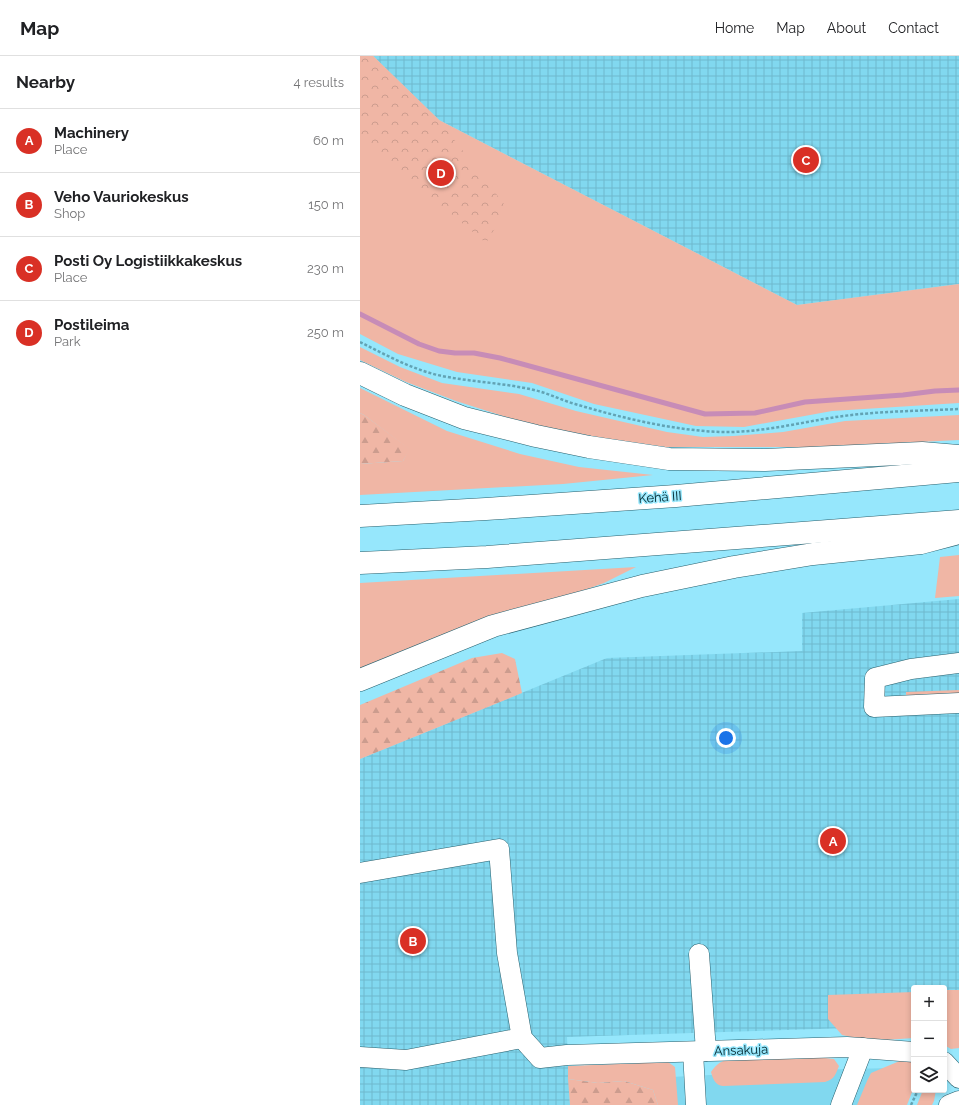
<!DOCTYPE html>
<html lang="en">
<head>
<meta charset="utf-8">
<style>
  :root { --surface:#fff; --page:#f6f6f6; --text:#202124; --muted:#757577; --line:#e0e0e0; --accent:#d93025 }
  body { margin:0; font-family:Raleway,sans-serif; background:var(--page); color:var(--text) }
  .controls { position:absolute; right:12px; bottom:12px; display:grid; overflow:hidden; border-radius:4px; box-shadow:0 2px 6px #0003 }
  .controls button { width:36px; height:36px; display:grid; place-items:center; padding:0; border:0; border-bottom:1px solid var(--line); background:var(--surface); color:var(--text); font:20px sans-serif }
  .you { position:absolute; left:366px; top:682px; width:14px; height:14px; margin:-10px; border:3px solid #fff; border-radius:50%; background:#1a73e8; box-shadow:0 0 0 6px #1a73e833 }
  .badge { display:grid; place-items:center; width:26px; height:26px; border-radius:50%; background:var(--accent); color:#fff; font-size:13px; font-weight:700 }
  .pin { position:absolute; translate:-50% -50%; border:2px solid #fff; box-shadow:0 1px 4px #0006 }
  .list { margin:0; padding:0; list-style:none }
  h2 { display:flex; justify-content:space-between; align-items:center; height:52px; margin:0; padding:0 16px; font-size:17px }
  h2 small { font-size:13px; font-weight:400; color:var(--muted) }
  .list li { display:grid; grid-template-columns:26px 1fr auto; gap:12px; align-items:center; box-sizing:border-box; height:64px; padding:0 16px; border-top:1px solid var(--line) }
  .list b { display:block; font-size:15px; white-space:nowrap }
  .list p { margin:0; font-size:13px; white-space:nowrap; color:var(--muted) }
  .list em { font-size:13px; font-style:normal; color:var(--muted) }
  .icon { flex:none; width:22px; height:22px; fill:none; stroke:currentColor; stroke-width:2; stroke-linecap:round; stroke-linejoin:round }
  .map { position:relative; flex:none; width:599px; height:1049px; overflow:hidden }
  header { display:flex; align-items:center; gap:24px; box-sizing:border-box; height:56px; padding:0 20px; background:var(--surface); border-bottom:1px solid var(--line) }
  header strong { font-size:19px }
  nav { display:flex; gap:22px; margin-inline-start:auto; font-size:14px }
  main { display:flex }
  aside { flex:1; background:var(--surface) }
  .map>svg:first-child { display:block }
</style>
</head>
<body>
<header>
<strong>Map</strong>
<nav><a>Home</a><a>Map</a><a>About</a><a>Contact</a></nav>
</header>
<main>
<aside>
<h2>Nearby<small>4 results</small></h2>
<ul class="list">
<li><span class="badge">A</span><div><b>Machinery</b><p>Place</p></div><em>60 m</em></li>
<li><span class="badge">B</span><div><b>Veho Vauriokeskus</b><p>Shop</p></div><em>150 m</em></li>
<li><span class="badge">C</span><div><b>Posti Oy Logistiikkakeskus</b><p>Place</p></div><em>230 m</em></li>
<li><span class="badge">D</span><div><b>Postileima</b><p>Park</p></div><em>250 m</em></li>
</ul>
</aside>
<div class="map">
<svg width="599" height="1049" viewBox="0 0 599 1049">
  <defs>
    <pattern id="industrial-grid" width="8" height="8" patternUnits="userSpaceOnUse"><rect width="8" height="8" fill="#81d8ef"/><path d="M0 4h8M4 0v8" fill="none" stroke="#6eb9cd"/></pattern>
    <pattern id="forest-firs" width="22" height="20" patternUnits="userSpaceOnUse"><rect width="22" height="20" fill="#f0b6a5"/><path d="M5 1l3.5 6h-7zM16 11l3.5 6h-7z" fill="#cc9c8e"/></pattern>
    <pattern id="park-crowns" width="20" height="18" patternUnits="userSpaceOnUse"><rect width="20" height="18" fill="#f0b6a5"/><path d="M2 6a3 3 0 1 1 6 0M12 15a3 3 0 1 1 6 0" fill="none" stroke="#cc9c8e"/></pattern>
  </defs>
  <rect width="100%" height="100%" fill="#96e7fc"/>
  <polygon fill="#81d8ef" points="531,1012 529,1049 313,1049 311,1021 450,1014"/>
  <g fill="url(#industrial-grid)">
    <polygon points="13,0 599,0 599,228 437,249 79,64"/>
    <polygon points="599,543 599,969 584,969 584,932 554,932 554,970 207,981 210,1049 0,1049 0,703 247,602 442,595 442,557"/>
  </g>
  <g fill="#f0b6a5">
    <polygon points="0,0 13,0 79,64 437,249 599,228 599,347 472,355 384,371 336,370 234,348 172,327 97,316 38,298 0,278"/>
    <polygon points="0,291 40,311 82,327 159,338 216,355 307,376 343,381 374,380 423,376 485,365 599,359 599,384 460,391 306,391 243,382 171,369 96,345 46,326 0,304"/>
    <polygon points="0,332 87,375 160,398 219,411 293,419 203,428 0,439 0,408 43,405 49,393 4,359 0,357"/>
    <polygon points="599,499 599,540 575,542 580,501"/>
    <polygon points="276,511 244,527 0,615 0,527"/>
    <polygon points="599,634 599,638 546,640 546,636"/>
    <polygon points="584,934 599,934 599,992 591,993 584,989"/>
    <polygon points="554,936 554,982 510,985 482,979 468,963 468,939"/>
    <path d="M 456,1001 L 474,1003 L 479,1010 C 475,1019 475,1023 465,1026 L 363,1030 C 355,1029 353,1023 351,1016 C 356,1009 359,1006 367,1004 Z"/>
    <polygon points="542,1004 554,1004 554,1031 547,1049 497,1049 507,1025 511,1017"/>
    <polygon points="308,1006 315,1011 318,1049 298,1049 293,1034 264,1025 238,1027 208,1023 208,1010"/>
    <polygon points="563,1034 576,1034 574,1045 572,1049 557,1049"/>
  </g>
  <g fill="url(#forest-firs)">
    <polygon points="0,357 4,359 50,393 43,405 0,408"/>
    <polygon points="142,597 155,603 162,637 0,703 0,649 112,602"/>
    <polygon points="208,1023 238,1027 264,1025 293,1034 298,1049 210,1049"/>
  </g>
  <polygon fill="url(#park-crowns)" points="0,0 13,0 79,64 147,152 126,187 0,82"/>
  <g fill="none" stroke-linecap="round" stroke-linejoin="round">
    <polyline stroke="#c78cb7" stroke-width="5" points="0,258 59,288 79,295 95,297 114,297 140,302 345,358 395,357 445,346 543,339 575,335 599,334"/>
    <g stroke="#27606e" stroke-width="21">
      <g id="minor">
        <polyline points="599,607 551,613 515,622 514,651 599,647"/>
        <polyline points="0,817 139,793 147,897 162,982 180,1002 207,999 487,991 554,996"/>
        <polyline points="339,898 346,995"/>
        <polyline points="333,996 336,1049"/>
        <polyline points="0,1001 46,1004 162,982"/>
        <polyline points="584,1006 599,1022"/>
        <polyline points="481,1049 503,992"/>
        <polyline points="589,1049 599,1045"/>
      </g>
    </g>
    <g stroke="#27606e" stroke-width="23">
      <g id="highway">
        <polyline points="0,317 45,339 104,362 176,380 229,391 309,403 405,404 562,397 599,400"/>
        <polyline points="0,460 126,453 316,440 599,415"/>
        <polyline points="0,507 127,501 599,465"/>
        <polyline points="0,624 133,570 282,530 374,511 453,498 561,487 599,477"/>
      </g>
    </g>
    <g stroke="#62a3b4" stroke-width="2.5" stroke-dasharray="3 2" stroke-linecap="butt">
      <path d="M 0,286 C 26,299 53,314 82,320 C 113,326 144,327 174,334 C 188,337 201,344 215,348 C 262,362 311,374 360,376 C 399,377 438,367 476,361 C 517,355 558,355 599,353"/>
      <polyline points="551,1049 558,1034"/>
    </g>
    <use href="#minor" stroke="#fff" stroke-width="20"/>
    <use href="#highway" stroke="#fff" stroke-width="22"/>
  </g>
  <g text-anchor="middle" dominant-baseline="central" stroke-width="3" stroke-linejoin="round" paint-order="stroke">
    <g font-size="13" fill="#01232b" stroke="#96e7fc">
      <text transform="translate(300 441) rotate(-4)">Kehä III</text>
      <text transform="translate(381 994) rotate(-2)">Ansakuja</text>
    </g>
  </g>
</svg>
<div class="controls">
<button>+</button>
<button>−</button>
<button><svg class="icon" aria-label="layers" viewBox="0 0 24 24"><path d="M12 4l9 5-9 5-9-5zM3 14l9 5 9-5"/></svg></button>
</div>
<div class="you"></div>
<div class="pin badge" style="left:473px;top:785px">A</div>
<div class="pin badge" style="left:53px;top:885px">B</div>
<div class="pin badge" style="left:446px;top:104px">C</div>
<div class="pin badge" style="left:81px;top:117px">D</div>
</div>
</main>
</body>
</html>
